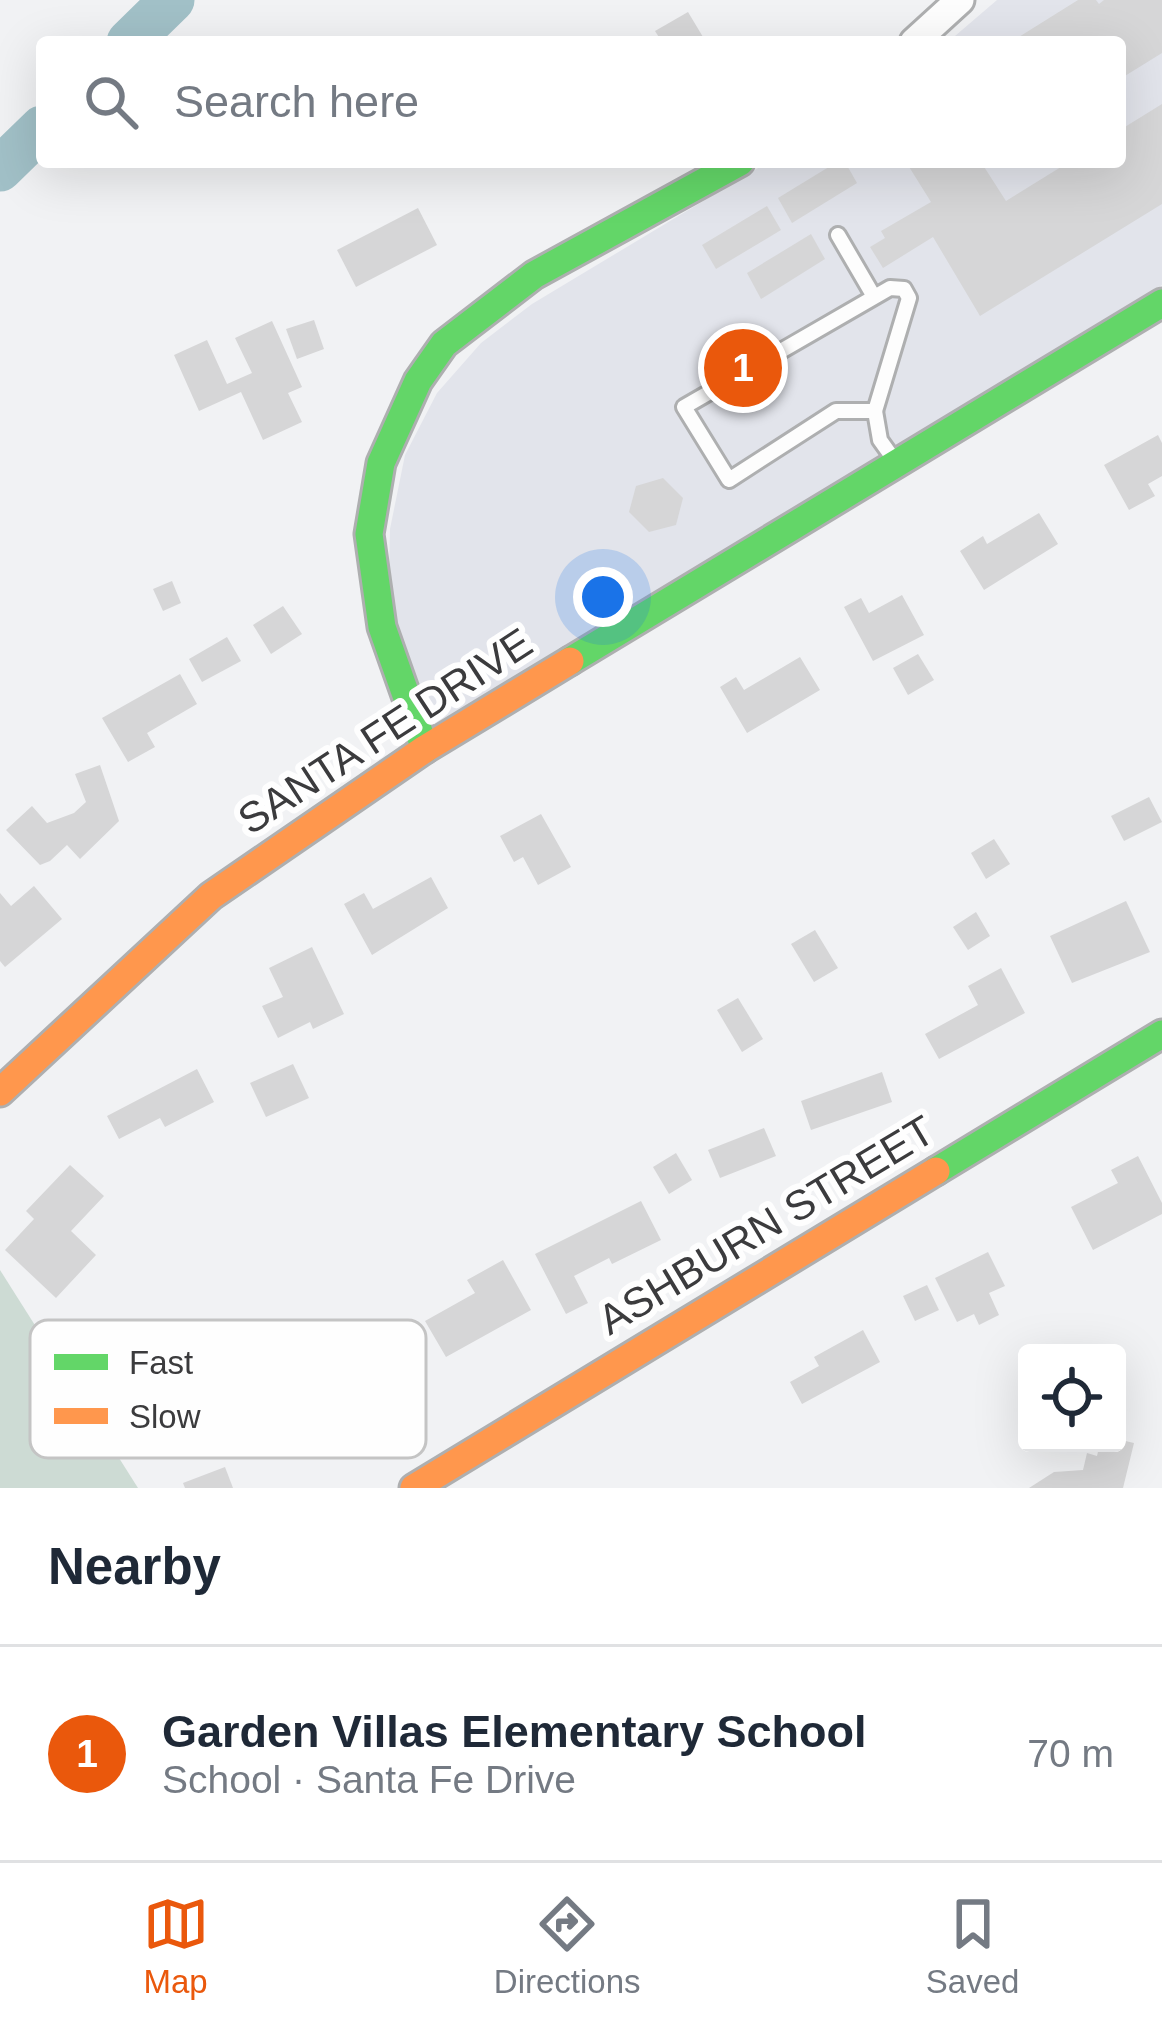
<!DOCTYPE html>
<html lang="en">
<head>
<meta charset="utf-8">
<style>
  :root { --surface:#fff; --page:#f2f2f3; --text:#1f2937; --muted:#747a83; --line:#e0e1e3; --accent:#ea580c }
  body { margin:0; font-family:Helvetica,sans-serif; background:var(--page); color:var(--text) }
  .controls { position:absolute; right:36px; bottom:36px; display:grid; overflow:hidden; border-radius:12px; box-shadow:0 12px 48px #0002 }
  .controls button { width:108px; height:108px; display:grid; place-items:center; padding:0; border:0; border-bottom:3px solid var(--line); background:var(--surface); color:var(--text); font:60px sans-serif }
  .you { position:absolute; left:603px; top:597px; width:42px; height:42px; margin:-30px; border:9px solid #fff; border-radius:50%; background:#1a73e8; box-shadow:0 0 0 18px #1a73e833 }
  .badge { display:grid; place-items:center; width:78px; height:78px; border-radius:50%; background:var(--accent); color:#fff; font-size:39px; font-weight:700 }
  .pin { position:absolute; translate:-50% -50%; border:6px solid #fff; box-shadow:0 3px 12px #0006 }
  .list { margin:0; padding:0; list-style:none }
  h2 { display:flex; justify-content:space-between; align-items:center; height:156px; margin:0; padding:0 48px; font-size:51px }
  h2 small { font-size:39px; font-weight:400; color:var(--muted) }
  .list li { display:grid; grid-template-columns:78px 1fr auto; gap:36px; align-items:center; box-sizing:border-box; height:216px; padding:0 48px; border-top:3px solid var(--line) }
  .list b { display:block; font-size:45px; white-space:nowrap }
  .list p { margin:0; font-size:39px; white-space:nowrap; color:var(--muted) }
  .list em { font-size:39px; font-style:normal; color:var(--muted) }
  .icon { flex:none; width:66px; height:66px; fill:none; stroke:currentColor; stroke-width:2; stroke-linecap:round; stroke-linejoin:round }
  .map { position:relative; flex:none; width:1162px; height:1488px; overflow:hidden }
  .search { position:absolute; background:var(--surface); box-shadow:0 12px 48px #0002; left:36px; right:36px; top:36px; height:132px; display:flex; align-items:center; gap:30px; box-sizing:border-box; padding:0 42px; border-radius:12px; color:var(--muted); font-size:45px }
  .sheet { height:372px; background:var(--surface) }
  nav { display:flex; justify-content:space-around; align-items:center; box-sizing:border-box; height:168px; border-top:3px solid var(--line); background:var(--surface); font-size:33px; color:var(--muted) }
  nav a { display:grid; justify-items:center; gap:6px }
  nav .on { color:var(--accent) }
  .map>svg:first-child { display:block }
</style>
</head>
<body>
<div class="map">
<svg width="1162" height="1488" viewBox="0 0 1162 1488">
  <rect width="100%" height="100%" fill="#f1f2f4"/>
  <polygon fill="#e2e4eb" points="997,0 1162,0 1162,285 437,730 394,628 389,576 390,529 405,455 437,393 481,343 532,304 768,162 1120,162 1120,42 948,42"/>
  <polygon fill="#cddbd4" points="0,1270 138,1488 0,1488"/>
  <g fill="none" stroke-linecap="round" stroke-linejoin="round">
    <g stroke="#a1c0c7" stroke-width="45">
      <polyline points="129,42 172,0"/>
      <polyline points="0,169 42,128"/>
    </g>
  </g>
  <g fill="#d6d6d7">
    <polygon points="1078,0 1096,0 1099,4 1104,0 1162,0 1162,53 1120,79 1120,42 1011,42"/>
    <polygon points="688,12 706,42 662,42 655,31"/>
    <polygon points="1162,104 1162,204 980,316 933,237 883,268 870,247 885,238 881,231 931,202 906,162 981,162 1006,201 1069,162 1120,162 1120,130"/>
    <polygon points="837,162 845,162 857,183 792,223 778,198"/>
    <polygon points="767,206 781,230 716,269 702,245"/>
    <polygon points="418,208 437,245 356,287 337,250"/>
    <polygon points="811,234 825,259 761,299 747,273"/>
    <polygon points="314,320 324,349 297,359 286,329"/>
    <polygon points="272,321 302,387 288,393 302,422 263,440 241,392 199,411 174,355 207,340 227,384 252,373 235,338"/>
    <polygon points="738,323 777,387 754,401 714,338"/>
    <polygon points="1158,435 1162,443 1162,476 1148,484 1155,496 1129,510 1104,465"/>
    <polygon points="663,478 683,498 676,525 649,532 629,512 636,486"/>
    <polygon points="1039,513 1058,544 984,590 960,551 983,536 987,544"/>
    <polygon points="172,581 181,603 163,611 153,589"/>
    <polygon points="902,595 924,635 873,661 844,607 861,598 869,613"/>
    <polygon points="283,606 302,634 271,654 253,625"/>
    <polygon points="227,637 241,661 202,682 189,659"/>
    <polygon points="918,654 934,680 908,695 893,668"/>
    <polygon points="800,657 820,690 747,733 720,687 736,677 744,690"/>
    <polygon points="180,674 197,704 147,733 155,747 128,762 102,718"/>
    <polygon points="100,765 119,821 80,859 67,845 50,861 40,865 6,830 32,806 47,823 74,813 86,802 75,774"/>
    <polygon points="1149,797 1162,822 1124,841 1111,816"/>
    <polygon points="541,814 571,867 538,885 523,857 514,862 500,836"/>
    <polygon points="994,839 1010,864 986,879 971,853"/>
    <polygon points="431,877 448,908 372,955 344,904 364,893 373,909"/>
    <polygon points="34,886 62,919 5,967 0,961 0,893 11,906"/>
    <polygon points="1126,901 1150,952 1072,983 1050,936"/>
    <polygon points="976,912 990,936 968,950 953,927"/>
    <polygon points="815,930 838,968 814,982 791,944"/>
    <polygon points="312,947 344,1014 313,1029 310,1022 278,1038 262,1006 283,997 269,968"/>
    <polygon points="1001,968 1025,1013 939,1059 925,1034 978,1005 968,986"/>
    <polygon points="738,998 763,1039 742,1052 717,1010"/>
    <polygon points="293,1064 309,1098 266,1117 250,1083"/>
    <polygon points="197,1069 214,1102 165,1127 160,1118 119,1139 107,1116"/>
    <polygon points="882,1072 892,1102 811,1130 801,1101"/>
    <polygon points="764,1128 776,1156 720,1178 708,1150"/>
    <polygon points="676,1153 692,1180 669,1194 653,1167"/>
    <polygon points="1138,1156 1162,1203 1162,1214 1093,1250 1071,1207 1118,1183 1111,1170"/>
    <polygon points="70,1165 104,1196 71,1231 96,1255 56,1298 5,1250 34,1219 26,1211"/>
    <polygon points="641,1201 661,1240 612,1264 609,1258 574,1276 588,1303 566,1314 535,1254"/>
    <polygon points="988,1252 1005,1286 989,1293 999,1315 979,1325 974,1314 957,1322 935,1278"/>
    <polygon points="503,1260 531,1310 446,1357 425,1321 475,1293 467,1280"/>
    <polygon points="927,1285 939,1310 915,1321 903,1296"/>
    <polygon points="863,1330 880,1362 802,1404 790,1382 819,1366 814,1357"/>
    <polygon points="1117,1439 1134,1443 1123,1488 1029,1488 1054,1472 1083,1470 1087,1453 1097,1456 1100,1443 1117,1443"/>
    <polygon points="225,1467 233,1488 185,1488 183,1483"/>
  </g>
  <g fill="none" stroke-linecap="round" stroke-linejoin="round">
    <g stroke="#aeafb0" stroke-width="20">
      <g id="lane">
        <polyline points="838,235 873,295"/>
        <polygon points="890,288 904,289 909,298 875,411 836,411 729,480 684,407"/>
        <polyline points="875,411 880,440 895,461"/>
      </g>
    </g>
    <g stroke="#aeafb0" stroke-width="33">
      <polyline id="street" points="914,42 960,0"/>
    </g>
    <g stroke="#aeafb0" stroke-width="33">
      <g id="fast">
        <polyline points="570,661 1162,303"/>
        <polyline points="425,749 382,627 369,534 381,463 418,381 444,344 534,275 740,162"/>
        <polyline points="936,1171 1162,1034"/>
      </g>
    </g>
    <g stroke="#aeafb0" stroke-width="33">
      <g id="slow">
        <polyline points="0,1092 211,896 425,749 570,661"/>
        <polyline points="414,1488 936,1171"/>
      </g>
    </g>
    <use href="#lane" stroke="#fdfdfd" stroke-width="14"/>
    <use href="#street" stroke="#fdfdfd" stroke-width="27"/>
    <use href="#fast" stroke="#63d668" stroke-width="27"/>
    <use href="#slow" stroke="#ff974d" stroke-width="27"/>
  </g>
  <g text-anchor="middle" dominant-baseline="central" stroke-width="12" stroke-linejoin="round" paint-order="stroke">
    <g font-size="42" fill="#3b3b3d" stroke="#fefefe">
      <text transform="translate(385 731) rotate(-33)">SANTA FE DRIVE</text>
      <text transform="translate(766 1225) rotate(-31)">ASHBURN STREET</text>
    </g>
  </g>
  <rect x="30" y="1320" width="396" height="138" rx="18" fill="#fefefe" stroke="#c4c4c4" stroke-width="3"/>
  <rect x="54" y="1354" width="54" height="16" fill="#63d668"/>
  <rect x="54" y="1408" width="54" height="16" fill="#ff974d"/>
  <g font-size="33" fill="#3b3b3d">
    <text x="129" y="1374">Fast</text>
    <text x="129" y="1428">Slow</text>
  </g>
</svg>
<div class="controls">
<button><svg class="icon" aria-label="locate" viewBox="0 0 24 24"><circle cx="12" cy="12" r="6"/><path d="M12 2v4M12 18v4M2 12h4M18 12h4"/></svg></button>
</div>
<div class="you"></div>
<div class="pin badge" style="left:743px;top:368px">1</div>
<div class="search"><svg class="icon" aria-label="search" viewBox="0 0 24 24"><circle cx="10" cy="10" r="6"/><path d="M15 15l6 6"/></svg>Search here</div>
</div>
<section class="sheet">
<h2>Nearby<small></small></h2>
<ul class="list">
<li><span class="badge">1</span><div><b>Garden Villas Elementary School</b><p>School · Santa Fe Drive</p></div><em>70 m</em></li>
</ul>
</section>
<nav>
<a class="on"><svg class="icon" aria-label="map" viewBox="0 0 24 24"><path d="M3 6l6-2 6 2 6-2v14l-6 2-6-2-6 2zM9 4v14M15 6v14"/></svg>Map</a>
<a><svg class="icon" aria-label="directions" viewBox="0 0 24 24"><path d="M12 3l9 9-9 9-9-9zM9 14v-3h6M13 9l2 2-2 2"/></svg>Directions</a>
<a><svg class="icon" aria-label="saved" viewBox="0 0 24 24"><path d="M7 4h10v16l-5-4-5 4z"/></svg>Saved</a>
</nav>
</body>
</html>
